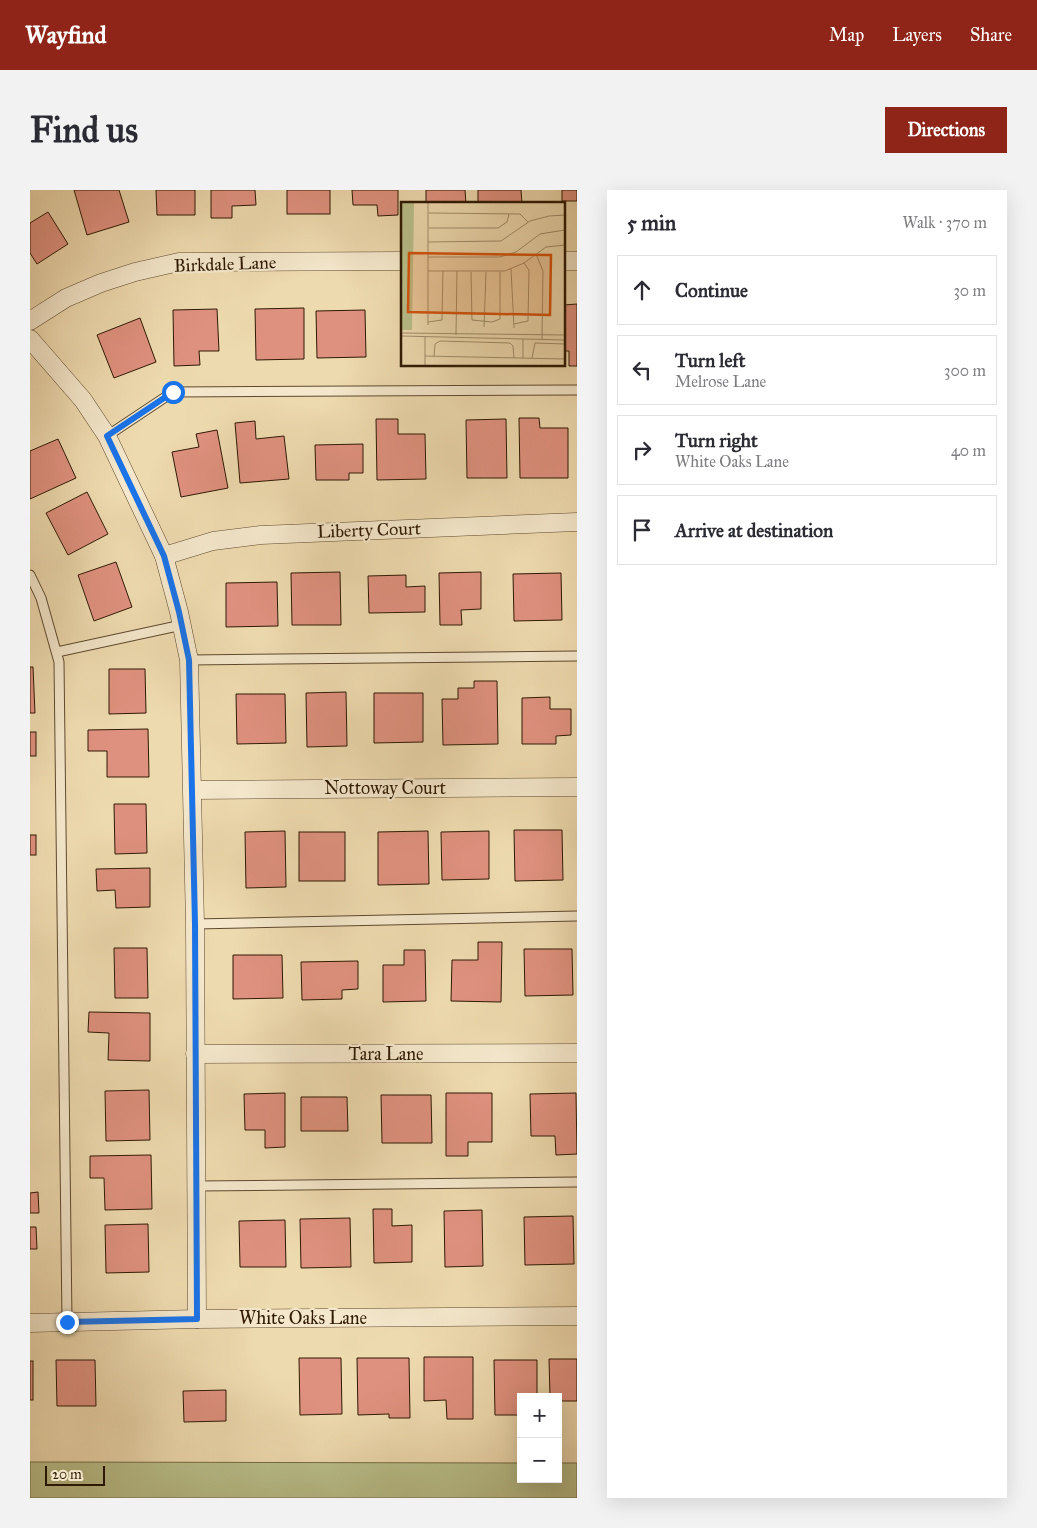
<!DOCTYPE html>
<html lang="en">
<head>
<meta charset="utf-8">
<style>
  :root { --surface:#fff; --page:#f2f2f3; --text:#2b2b33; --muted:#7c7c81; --line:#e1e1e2; --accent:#8f2418 }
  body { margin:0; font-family:"IM FELL Great Primer",serif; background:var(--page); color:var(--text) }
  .controls { position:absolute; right:15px; bottom:15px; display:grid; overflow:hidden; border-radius:0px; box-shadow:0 5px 20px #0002 }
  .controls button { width:45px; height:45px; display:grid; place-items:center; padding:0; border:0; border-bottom:1px solid var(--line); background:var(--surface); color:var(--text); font:25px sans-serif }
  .scale { position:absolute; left:15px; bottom:12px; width:60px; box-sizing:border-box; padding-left:5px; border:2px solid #2e1903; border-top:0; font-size:14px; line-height:18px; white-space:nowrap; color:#2e1903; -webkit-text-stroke:4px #f4e7cb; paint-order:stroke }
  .stop { position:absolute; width:15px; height:15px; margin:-11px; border:4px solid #1a73e8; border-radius:50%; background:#fff }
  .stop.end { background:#1a73e8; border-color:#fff; box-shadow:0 1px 5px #0008 }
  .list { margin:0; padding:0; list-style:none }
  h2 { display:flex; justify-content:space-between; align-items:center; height:65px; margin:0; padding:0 20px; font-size:21px }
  h2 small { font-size:16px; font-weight:400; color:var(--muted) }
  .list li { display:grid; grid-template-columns:32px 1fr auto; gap:15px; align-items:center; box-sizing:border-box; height:70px; margin:0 10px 10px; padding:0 10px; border:1px solid var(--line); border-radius:0px }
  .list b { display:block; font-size:19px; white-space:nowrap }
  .list p { margin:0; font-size:16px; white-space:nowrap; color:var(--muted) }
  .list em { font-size:16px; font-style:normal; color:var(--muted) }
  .icon { flex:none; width:28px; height:28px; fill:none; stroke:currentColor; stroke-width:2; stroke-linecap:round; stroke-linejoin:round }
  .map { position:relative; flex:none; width:547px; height:1308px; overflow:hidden; border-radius:0px }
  header { display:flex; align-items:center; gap:30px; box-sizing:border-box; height:70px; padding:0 25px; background:var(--accent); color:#fff }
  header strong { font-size:24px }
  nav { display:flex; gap:28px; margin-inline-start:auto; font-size:18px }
  .intro { display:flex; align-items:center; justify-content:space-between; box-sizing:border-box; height:120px; padding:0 30px }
  h1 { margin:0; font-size:35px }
  .button { padding:12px 22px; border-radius:0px; background:var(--accent); color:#fff; font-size:18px; font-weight:700 }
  main { display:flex; gap:30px; padding:0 30px }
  aside { flex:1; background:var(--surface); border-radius:0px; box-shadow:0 5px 20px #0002 }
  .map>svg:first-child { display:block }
</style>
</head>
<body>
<header>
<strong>Wayfind</strong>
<nav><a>Map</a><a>Layers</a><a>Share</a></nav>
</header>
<div class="intro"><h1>Find us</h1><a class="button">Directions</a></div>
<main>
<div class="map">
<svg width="547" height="1308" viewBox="0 0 547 1308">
  <rect width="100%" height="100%" fill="#eedaaf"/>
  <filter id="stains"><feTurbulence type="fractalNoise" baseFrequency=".004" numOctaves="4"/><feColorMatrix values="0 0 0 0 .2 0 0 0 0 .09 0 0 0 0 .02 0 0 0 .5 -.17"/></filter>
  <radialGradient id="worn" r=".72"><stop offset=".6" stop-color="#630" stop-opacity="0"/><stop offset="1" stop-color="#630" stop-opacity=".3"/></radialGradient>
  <polygon fill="#b9c08b" stroke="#746c47" points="0,1272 491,1273 491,1289 528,1289 528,1273 547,1273 547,1308 0,1308"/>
  <g fill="#df917f" stroke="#2e1903">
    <polygon points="44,0 89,0 99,32 57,45"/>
    <polygon points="126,0 165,0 165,25 127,25"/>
    <polygon points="181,0 225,0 226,15 202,16 202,28 181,28"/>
    <rect x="257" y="0" width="43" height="24"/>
    <polygon points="322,0 368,0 368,25 348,26 347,15 323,15"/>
    <polygon points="396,0 435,0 436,14 396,14"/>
    <polygon points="448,0 491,0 492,14 448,14"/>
    <rect x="532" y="0" width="15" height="11"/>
    <polygon points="18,22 38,54 7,74 0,63 0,33"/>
    <polygon points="547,114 547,176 539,176 539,161 533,161 533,115"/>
    <polygon points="274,118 274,169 226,170 225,119"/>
    <polygon points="187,119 189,161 169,161 170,175 144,176 143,120"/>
    <polygon points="335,120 336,167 287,168 286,121"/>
    <polygon points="110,128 126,172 84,188 67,145"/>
    <polygon points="489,228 509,228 510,238 538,238 538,288 490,288"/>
    <polygon points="346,229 368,229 368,244 395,244 396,289 347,290"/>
    <polygon points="476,229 477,288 437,288 436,230"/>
    <polygon points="225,231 226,249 254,246 259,289 210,293 205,233"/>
    <polygon points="187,240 198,298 151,307 142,262 169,257 166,244"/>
    <polygon points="28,249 46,288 0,309 0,261"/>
    <polygon points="333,254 333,283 319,283 319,290 286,290 285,255"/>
    <polygon points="57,302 78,344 38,365 16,323"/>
    <polygon points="86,372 102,417 64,431 48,385"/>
    <polygon points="310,382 311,435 262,435 261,383"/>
    <polygon points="451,382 451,419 431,420 432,435 410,435 409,383"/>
    <polygon points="531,383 532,430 484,431 483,384"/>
    <polygon points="376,385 376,397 395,396 395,422 339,423 338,386"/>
    <polygon points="247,392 248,436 196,437 196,393"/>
    <polygon points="0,477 3,477 5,523 0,523"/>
    <polygon points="79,479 115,479 116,523 79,524"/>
    <polygon points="444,491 467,491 468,554 413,555 412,509 428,509 428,498 444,498"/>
    <polygon points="316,502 317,556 277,557 276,503"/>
    <polygon points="344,503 393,503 393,552 344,553"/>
    <polygon points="206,504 255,504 256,553 207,554"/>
    <polygon points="520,507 520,519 541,519 541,545 526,546 526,554 492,554 492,508"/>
    <polygon points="118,539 119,587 77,587 77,561 58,561 58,540"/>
    <rect x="0" y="542" width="6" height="24"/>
    <polygon points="84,614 116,614 117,663 85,664"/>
    <polygon points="484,640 532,640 533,690 485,691"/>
    <polygon points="255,641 256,697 216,698 215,642"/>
    <polygon points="398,641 399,694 348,695 348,642"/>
    <polygon points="459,641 459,689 412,690 411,642"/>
    <rect x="269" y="642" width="46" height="49"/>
    <rect x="0" y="645" width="6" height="20"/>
    <polygon points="120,678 120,717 86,718 85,700 67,701 66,679"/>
    <polygon points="448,752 472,752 471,812 421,811 422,770 448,770"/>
    <polygon points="84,758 117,758 118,808 85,808"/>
    <polygon points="494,759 542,759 543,805 495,806"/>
    <polygon points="374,760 395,760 396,811 353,812 353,775 374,775"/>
    <polygon points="203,765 252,765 253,808 203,809"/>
    <polygon points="328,771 328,799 312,800 312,809 272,810 271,772"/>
    <polygon points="59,822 120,823 120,871 78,870 79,843 58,842"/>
    <polygon points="119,900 120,950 76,951 75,901"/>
    <polygon points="255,903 255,957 235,958 235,940 215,940 214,904"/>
    <polygon points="416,903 462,903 462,952 438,952 438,966 416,966"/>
    <polygon points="546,903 547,964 526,965 525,946 501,946 500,904"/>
    <polygon points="351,905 401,905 402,953 352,953"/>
    <polygon points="271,907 317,907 318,941 271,941"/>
    <polygon points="121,965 122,1019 75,1020 74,988 60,988 60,966"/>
    <polygon points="8,1002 9,1023 0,1023 0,1003"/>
    <polygon points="343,1019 362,1019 362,1036 382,1035 382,1072 344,1073"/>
    <polygon points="452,1020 453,1076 415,1077 414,1021"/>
    <polygon points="543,1026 544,1074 495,1075 494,1027"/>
    <polygon points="320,1028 321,1077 271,1078 270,1029"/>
    <polygon points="255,1030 256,1077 210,1077 209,1031"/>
    <polygon points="118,1034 119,1082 76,1083 75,1035"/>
    <polygon points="0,1037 6,1037 7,1059 0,1059"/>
    <polygon points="394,1167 443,1167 443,1229 417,1229 416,1210 394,1211"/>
    <polygon points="269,1168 311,1168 312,1224 270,1225"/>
    <polygon points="327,1168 379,1168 380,1228 359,1228 359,1224 328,1225"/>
    <polygon points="519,1169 547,1169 547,1211 528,1211 528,1207 520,1207"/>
    <polygon points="26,1170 65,1170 66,1216 27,1216"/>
    <polygon points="464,1170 507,1170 507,1207 491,1207 491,1225 465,1225"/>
    <rect x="0" y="1171" width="3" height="39"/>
    <polygon points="196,1200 196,1231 154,1232 153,1201"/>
  </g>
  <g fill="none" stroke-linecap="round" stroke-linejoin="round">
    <g stroke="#5e492e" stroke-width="11">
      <g id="lane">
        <polyline points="77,246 143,202 547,200"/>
        <polyline points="0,385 11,408 29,472 37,1132"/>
        <polyline points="27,462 152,435"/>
        <polyline points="159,470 547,466"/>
        <polyline points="165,734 547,726"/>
        <polyline points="167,996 547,992"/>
      </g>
    </g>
    <g stroke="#5e492e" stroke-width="19">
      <g id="street">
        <polyline points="533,71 547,71"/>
        <polyline points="0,131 36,108 71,93 105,82 149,72 372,71"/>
        <polyline points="0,149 53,210 77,246 134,366 149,422 159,470 165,734 167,1129"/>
        <polyline points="134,366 183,351 231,345 547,332"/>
        <polyline points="163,600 547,597"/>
        <polyline points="165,864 547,863"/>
        <polyline points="0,1133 167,1129 547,1126"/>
      </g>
    </g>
    <use href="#lane" stroke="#f4e7cb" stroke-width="9"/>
    <use href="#street" stroke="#f4e7cb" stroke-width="18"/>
  </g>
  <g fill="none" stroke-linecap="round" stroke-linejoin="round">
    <polyline stroke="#1a73e8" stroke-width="6" points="37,1132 167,1129 165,734 159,470 149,422 134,366 77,246 143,202"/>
  </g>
  <g text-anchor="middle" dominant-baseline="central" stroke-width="4.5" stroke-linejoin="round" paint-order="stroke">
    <g font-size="18" fill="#2e1903" stroke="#f4e7cb">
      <text transform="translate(195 74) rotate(-2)">Birkdale Lane</text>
      <text transform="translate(339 340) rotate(-2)">Liberty Court</text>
      <text x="355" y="598">Nottoway Court</text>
      <text x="356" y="864">Tara Lane</text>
      <text x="273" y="1128">White Oaks Lane</text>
    </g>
  </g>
  <g transform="translate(371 12)">
    <rect width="164" height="164" fill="#eedaaf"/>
    <path d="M 0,0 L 13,0 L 11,128 L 0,128 Z" fill="#b9c08b"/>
    <path fill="none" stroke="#a18d6a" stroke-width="1" d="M 28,11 L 119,12 L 127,20M 28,26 L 97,26 L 106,20 L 108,12M 27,40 L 100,39 L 129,19 L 148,14 L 164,13M 135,52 L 142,69 L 141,137M 27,55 L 99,55 L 115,50 L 139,32 L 164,28M 110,67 L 113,126M 27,69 L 104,69 L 123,61 L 145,45 L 164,43M 70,70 L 71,118 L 91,120 L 99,117 L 99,70M 27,120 L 41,118 L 42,69M 113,122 L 127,119 L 128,68 L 123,61M 27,123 L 27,0M 83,125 L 85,70M 0,131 L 164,133M 55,133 L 56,69M 0,134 L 164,138M 24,135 L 24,163M 24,154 L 164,157M 33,155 L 34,142 L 39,139 L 109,141 L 112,144 L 113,156M 122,156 L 122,137M 131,156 L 134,141 L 164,142"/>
    <path fill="#d5530b" fill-opacity="0.15" stroke="#d5530b" stroke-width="2.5" d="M 8,51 L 150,53 L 149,113 L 7,110 Z"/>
    <rect width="164" height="164" fill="none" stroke="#2e1903" stroke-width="2.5"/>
  </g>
  <rect width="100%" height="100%" filter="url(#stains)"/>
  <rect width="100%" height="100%" fill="url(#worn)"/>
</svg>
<div class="controls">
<button>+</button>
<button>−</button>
</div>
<div class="scale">20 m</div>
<div class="stop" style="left:143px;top:202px"></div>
<div class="stop end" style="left:37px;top:1132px"></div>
</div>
<aside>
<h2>5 min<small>Walk · 370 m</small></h2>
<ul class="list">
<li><svg class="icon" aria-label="ahead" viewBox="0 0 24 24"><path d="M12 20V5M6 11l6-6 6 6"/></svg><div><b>Continue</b></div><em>30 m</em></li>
<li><svg class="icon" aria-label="left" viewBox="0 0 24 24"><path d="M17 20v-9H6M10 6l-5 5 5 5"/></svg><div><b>Turn left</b><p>Melrose Lane</p></div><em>300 m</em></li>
<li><svg class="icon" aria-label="right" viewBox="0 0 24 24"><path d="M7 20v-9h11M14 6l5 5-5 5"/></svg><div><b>Turn right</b><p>White Oaks Lane</p></div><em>40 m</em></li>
<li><svg class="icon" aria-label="arrive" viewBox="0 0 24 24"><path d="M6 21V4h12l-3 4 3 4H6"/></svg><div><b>Arrive at destination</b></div></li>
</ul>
</aside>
</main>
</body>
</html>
